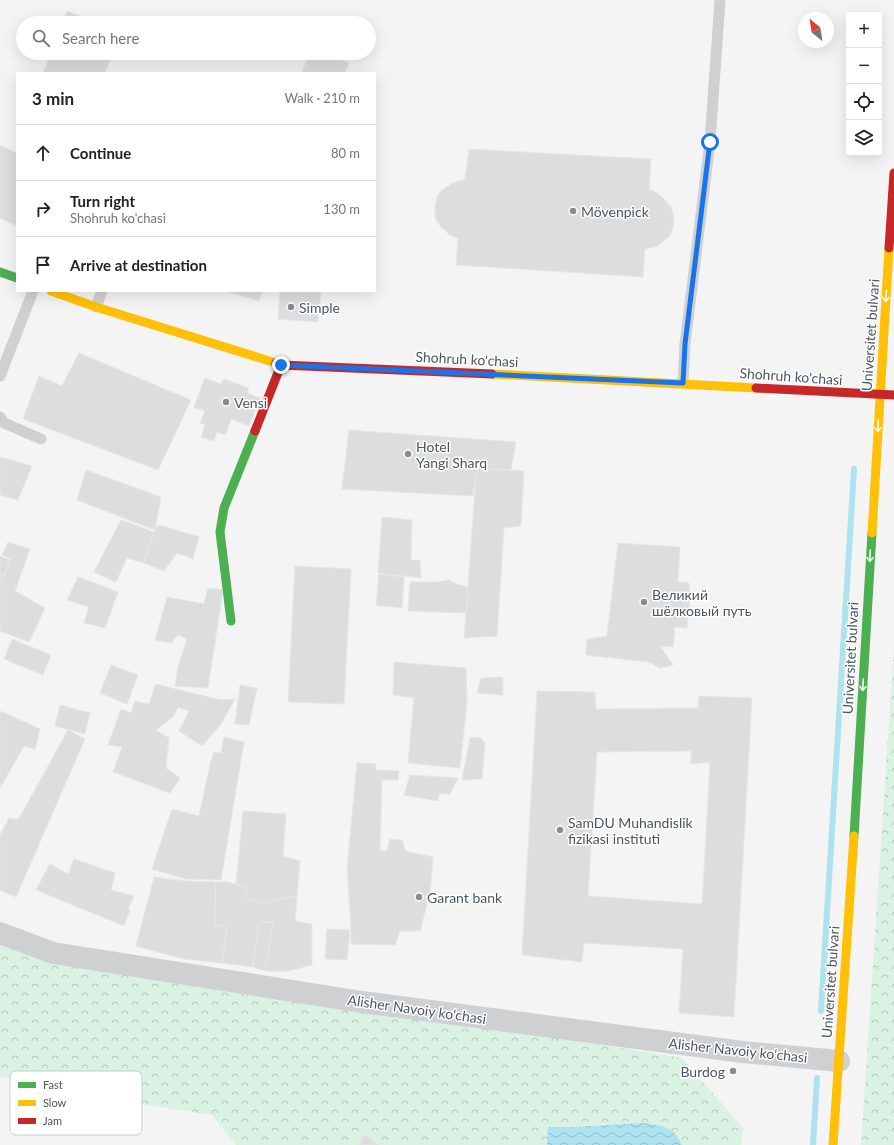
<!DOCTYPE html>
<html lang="en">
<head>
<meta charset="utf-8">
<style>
  :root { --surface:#fff; --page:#f6f6f6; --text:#222; --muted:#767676; --line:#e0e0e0 }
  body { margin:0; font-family:Lato,sans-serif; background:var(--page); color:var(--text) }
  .controls { position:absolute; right:12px; top:12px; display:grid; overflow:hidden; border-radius:0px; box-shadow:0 4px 16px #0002 }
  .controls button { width:36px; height:36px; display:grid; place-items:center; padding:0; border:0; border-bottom:1px solid var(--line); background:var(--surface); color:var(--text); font:20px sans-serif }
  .compass { position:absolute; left:798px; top:12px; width:36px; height:36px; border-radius:50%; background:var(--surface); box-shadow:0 4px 16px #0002; rotate:330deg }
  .stop { position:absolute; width:12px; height:12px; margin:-9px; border:3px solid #1a73e8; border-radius:50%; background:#fff }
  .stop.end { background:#1a73e8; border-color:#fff; box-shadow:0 1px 4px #0008 }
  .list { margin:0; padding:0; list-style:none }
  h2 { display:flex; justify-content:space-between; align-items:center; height:52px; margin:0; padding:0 16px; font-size:17px }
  h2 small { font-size:13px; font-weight:400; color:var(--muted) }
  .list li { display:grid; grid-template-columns:26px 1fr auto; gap:12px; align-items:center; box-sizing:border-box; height:56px; padding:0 16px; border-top:1px solid var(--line) }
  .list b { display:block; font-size:15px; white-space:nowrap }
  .list p { margin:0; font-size:13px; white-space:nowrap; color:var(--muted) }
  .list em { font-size:13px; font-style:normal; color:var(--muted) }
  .icon { flex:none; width:22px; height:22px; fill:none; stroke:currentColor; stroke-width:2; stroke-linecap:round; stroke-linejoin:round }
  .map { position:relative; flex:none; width:894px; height:1145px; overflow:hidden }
  .search { position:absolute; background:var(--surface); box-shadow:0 4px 16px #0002; left:16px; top:16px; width:360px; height:44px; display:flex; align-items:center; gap:10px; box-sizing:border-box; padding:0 14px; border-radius:22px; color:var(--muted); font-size:15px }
  .panel { position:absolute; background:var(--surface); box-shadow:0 4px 16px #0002; left:16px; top:72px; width:360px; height:220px; border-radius:0px }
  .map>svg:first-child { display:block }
</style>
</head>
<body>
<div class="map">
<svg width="894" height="1145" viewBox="0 0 894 1145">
  <defs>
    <pattern id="forest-crowns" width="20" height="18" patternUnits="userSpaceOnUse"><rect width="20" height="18" fill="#d9f2e3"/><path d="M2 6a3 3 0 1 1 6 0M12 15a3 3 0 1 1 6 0" fill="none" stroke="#b2c7bb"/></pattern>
    <pattern id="water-waves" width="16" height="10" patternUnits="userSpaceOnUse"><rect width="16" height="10" fill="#aee2f0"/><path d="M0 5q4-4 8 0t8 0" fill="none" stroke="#90bac6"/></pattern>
  </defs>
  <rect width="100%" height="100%" fill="#f4f4f4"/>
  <g fill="url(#forest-crowns)">
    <polygon points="894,647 894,1145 861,1145"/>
    <polygon points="0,935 51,953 682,1058 743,1128 741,1145 236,1145 212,1115 98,1097 0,1076"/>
  </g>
  <path fill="url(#water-waves)" d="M 643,1123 C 662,1126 673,1125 682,1145 L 547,1145 L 548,1127 L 575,1127 Z"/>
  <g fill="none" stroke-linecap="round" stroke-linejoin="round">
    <g stroke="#aee2f0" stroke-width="6">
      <polyline points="821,1011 854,469"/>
      <polyline points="813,1145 817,1078"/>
    </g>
  </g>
  <g fill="#ddddde" stroke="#e5e6e7" fill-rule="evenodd">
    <polygon points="67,11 97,23 63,23"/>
    <polygon points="51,53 113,53 105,73 43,73"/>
    <polygon points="309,53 323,53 349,63 345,73 302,73"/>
    <polygon points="0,145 17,153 17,226 0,218"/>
    <polygon points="469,149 651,159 649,189 654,191 662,197 671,207 674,218 674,224 670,235 658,246 645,249 643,277 456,265 458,238 450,235 441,227 435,218 435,206 438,195 442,190 453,183 465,179"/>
    <polygon points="225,291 263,291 259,301"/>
    <polygon points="280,291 321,291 318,322 278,319"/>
    <polygon points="79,353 191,400 158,470 23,419 39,376 62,386"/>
    <polygon points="205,378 221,384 224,379 249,388 247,393 260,398 249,426 231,419 225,435 217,432 214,441 201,437 205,425 200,423 205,411 194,407"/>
    <polygon points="349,430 516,442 511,470 478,468 473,496 342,489"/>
    <polygon points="0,457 32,466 18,500 0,495"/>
    <polygon points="478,468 524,471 521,526 504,528 497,636 464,638 476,477"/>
    <polygon points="86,470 161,497 155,530 77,500"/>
    <polygon points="382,517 412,520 411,560 420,560 421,578 378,573"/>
    <polygon points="121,520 154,532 143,563 127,558 116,582 94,572"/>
    <polygon points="159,525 199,537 193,559 177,553 164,571 144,563 155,530"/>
    <polygon points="8,542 30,549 15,591 45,608 29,642 0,631 0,575 4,577 11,559 2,555"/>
    <polygon points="618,543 680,547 678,582 689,583 690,599 687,628 675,627 673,647 660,646 673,665 660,668 649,662 586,655 587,639 607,636"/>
    <polygon points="0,556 10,560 4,576 0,574"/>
    <polygon points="295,566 351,569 344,704 288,702"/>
    <polygon points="379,574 404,577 402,608 376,605"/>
    <polygon points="78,577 118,592 105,628 84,623 89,607 67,600"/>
    <polygon points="449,580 456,584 468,587 466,613 408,611 410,582 437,582"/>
    <polygon points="208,588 223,590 208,688 175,686 178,667 187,639 178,635 171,643 155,640 167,597 204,604"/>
    <polygon points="12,639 51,655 43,675 4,659"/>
    <polygon points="394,662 466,668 467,702 460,768 408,763 414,698 393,695"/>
    <polygon points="111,665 138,675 127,704 100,693"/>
    <polygon points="503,677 503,695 477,693 481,678"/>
    <polygon points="156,684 221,700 235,699 221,724 202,746 179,731 189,711 178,707 173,717 156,730 169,738 166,768 180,778 170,793 113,772 122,747 108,745 121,709 131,713 135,701 149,704"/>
    <polygon points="240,685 257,688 249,725 235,724"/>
    <path d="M 537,691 L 595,692 L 596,709 L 698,708 L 699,696 L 752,698 L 734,1017 L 679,1013 L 683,949 L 584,943 L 582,962 L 522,955 ZM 691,751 L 691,764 L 710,762 L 702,904 L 588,896 L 597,752 Z"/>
    <polygon points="60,705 90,713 85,734 55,726"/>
    <polygon points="0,711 40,729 35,749 24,746 0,788"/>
    <polygon points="68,730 85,739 16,897 0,890 0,835 9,818 18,820"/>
    <polygon points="224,737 244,742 221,880 186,879 152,869 172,809 199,816 211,760 214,752 221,753"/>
    <polygon points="480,737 485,743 482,779 462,780 470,738"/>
    <polygon points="357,763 376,764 376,770 399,771 398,780 382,780 380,850 387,852 390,839 402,840 405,851 433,857 430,893 420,931 400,931 395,945 351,944 351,927 347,868"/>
    <polygon points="410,775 458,778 450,794 439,794 438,801 404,795"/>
    <polygon points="243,811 286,814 283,856 300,861 297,896 264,903 247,899 245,886 236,884"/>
    <polygon points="74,859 115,873 111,890 134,896 128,909 130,910 124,926 36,890 50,864 68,874"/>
    <polygon points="154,877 187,881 216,882 215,924 227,927 222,963 184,959 136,946"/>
    <polygon points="216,882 227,882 245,886 247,899 264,903 297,896 295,921 312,924 312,965 288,971 265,971 273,922 259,922 253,967 222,963 227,927 215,924"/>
    <polygon points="259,922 273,922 265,971 253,967"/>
    <polygon points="327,929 350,930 347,960 325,959"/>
    <polygon points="364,1135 379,1145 359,1145"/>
  </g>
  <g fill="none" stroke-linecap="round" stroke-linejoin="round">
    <g stroke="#ced0d2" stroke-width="11">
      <polyline points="96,307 102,291"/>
      <polyline points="0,376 33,291"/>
      <polyline points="683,383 685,344 710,142 720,0"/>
      <polyline points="0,417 4,423 41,439"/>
    </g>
    <polyline stroke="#ced0d2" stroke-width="22" points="0,933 53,953 362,1002 743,1052 839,1061"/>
    <g stroke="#4caf50" stroke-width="9">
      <polyline points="0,272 17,278"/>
      <polyline points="231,621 220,532 224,508 255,431"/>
      <polyline points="854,836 872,533"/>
    </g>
    <g stroke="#ffc107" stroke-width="9">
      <polyline points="51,291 96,307 276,363"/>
      <polyline points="492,374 756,388"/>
      <polyline points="872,533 889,248"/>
      <polyline points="833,1145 854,836"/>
    </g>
    <g stroke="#c62828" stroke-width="9">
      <polyline points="889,248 894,173"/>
      <polyline points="276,363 281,365 492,374"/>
      <polyline points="756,388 894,395"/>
      <polyline points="255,431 281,365"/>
    </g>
  </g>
  <defs><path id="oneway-shaft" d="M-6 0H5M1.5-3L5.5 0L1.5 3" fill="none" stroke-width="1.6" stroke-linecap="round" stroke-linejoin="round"/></defs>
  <g stroke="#f6fbf6">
    <use href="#oneway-shaft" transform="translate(886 296) rotate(94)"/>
    <use href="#oneway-shaft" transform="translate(878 426) rotate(93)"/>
    <use href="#oneway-shaft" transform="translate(870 556) rotate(93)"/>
    <use href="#oneway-shaft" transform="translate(863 685) rotate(93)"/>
  </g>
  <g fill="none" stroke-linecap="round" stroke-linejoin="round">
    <polyline stroke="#1a73e8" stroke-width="5" points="281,365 683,383 685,344 710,142"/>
  </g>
  <g fill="#868d94" stroke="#fff" stroke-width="1.5">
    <circle cx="573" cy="211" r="4"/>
    <circle cx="291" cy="307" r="4"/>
    <circle cx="226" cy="402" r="4"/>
    <circle cx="408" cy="454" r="4"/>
    <circle cx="644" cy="602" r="4"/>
    <circle cx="560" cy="830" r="4"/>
    <circle cx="419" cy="897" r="4"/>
    <circle cx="733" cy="1071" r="4"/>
  </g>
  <g text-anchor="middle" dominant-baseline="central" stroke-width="3" stroke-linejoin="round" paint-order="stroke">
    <g font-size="14" fill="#4a5661" stroke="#fff" text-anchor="start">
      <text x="581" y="211">Mövenpick</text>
      <text x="299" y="307">Simple</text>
      <text x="234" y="402">Vensi</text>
      <text x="416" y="446">Hotel<tspan x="416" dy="16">Yangi Sharq</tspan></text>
      <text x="652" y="594">Великий<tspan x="652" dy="16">шёлковый путь</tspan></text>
      <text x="568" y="822">SamDU Muhandislik<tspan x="568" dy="16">fizikasi instituti</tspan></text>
      <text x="427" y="897">Garant bank</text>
      <text x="725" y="1071" text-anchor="end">Burdog</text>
    </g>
    <g font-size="14" fill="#4a5661" stroke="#fff">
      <text transform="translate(870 335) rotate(-86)">Universitet bulvari</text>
      <text transform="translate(467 359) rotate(3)">Shohruh ko'chasi</text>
      <text transform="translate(791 376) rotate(4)">Shohruh ko'chasi</text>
      <text transform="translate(850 658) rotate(-87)">Universitet bulvari</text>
      <text transform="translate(830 982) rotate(-86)">Universitet bulvari</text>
      <text transform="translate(417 1009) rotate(8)">Alisher Navoiy ko'chasi</text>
      <text transform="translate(738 1050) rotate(6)">Alisher Navoiy ko'chasi</text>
    </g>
  </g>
  <rect x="10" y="1071" width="132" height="64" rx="6" fill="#fff" stroke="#c9ccd0" stroke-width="1"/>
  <rect x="18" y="1082" width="18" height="6" fill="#4caf50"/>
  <rect x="18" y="1100" width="18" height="6" fill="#ffc107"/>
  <rect x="18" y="1118" width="18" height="6" fill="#c62828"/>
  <g font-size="11" fill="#4a5661">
    <text x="43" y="1089">Fast</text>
    <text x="43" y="1107">Slow</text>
    <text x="43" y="1125">Jam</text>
  </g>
</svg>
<div class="controls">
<button>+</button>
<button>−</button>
<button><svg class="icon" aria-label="locate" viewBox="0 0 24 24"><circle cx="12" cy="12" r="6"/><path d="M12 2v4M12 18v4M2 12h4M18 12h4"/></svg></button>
<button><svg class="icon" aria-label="layers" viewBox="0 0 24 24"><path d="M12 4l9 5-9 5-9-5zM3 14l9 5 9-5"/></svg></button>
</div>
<svg class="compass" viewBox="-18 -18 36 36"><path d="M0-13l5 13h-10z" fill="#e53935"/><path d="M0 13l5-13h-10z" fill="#767676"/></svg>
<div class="stop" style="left:710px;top:142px"></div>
<div class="stop end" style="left:281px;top:365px"></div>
<div class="search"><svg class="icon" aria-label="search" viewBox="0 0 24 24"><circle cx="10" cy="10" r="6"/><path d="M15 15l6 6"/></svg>Search here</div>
<section class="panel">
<h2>3 min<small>Walk · 210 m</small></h2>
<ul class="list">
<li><svg class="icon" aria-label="ahead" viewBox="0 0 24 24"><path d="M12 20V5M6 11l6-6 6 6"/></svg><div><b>Continue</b></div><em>80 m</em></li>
<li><svg class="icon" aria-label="right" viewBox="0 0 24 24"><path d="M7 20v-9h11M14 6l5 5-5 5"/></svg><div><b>Turn right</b><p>Shohruh ko'chasi</p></div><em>130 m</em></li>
<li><svg class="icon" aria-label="arrive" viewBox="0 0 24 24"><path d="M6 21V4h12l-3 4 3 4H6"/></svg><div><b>Arrive at destination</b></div></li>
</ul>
</section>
</div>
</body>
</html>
